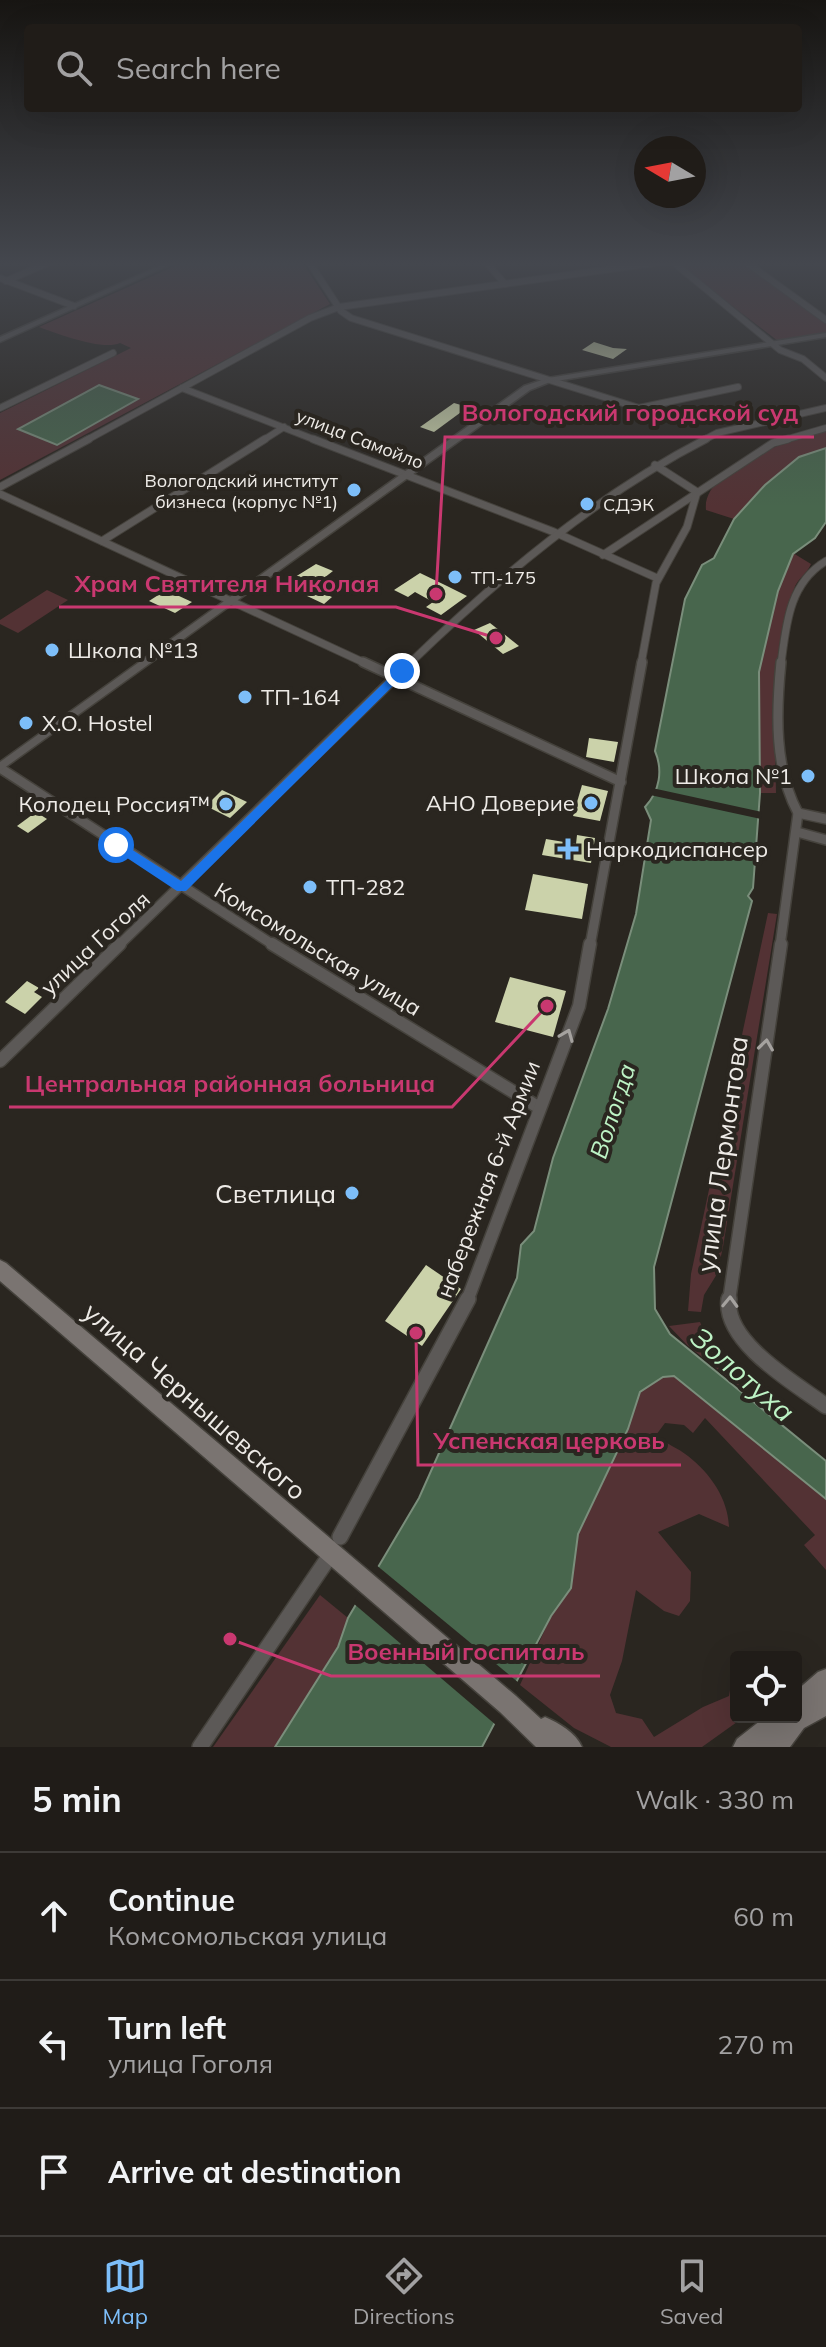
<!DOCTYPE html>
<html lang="en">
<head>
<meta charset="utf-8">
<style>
  :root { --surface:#201c18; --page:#2d2925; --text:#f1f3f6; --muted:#a2a1a2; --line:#3d3a37; --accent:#7dbef9 }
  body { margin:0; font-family:Mulish,sans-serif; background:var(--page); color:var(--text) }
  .controls { position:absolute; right:24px; bottom:24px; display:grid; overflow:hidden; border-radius:8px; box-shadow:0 8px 32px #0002 }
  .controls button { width:72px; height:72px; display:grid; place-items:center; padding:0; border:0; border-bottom:2px solid var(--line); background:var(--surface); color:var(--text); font:40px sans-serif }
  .compass { position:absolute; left:634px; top:136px; width:72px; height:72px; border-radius:50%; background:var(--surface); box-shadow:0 8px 32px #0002; rotate:280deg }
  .stop { position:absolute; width:24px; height:24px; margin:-18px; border:6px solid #1a73e8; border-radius:50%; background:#fff }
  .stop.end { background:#1a73e8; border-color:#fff; box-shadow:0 2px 8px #0008 }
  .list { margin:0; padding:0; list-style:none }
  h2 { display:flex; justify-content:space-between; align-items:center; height:104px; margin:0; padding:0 32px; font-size:34px }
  h2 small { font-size:26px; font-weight:400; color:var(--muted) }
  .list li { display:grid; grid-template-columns:52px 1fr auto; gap:24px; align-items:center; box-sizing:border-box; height:128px; padding:0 32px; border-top:2px solid var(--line) }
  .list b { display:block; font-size:30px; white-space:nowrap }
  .list p { margin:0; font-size:26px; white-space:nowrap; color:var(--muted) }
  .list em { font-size:26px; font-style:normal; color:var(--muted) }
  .icon { flex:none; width:44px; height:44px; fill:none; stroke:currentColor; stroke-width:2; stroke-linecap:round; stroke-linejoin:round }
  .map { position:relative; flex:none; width:826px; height:1747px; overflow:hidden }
  .search { position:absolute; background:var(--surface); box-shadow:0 8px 32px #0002; left:24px; right:24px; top:24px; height:88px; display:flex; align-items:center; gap:20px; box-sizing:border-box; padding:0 28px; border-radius:8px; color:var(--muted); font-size:30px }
  .sheet { height:488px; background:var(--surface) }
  nav { display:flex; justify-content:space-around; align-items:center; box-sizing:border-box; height:112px; border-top:2px solid var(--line); background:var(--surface); font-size:22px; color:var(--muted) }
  nav a { display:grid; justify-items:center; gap:4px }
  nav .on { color:var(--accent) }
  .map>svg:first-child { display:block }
</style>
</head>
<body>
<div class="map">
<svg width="826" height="1747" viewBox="0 0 826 1747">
  <rect width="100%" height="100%" fill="#2a2620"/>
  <g fill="#533234">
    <path d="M 184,262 L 302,262 L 330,304 L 0,480 L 0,413 L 131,348 L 120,343 C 103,351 58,334 39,327 Z"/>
    <polygon points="675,262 744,262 826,322 826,333 778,341"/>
    <path d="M 826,429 L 826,448 C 782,462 766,488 734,519 L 706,510 C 701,468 794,439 826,429 Z"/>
    <path d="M 793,553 L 811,564 C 807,574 797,579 794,589 C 769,654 775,726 776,793 L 760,793 L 759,672 L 778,591 Z"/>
    <polygon points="47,590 68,600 18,633 0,624 0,620"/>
    <polygon points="768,913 777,914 723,1247 717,1274 704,1295 701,1312 688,1311 691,1274"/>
    <polygon points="700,1322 714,1356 746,1387 745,1391 687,1345 669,1326"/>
    <path d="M 674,1376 L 826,1499 L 826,1570 L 804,1545 L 815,1535 L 705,1418 L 693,1433 L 684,1425 L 665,1423 L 656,1435 C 666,1444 678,1448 688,1456 C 711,1474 728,1499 729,1527 L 699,1514 L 658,1532 L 691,1572 L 690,1601 L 679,1616 L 664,1611 L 636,1590 L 622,1661 L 610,1695 L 616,1713 L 642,1719 L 654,1737 L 703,1707 L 729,1696 L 731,1684 L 736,1682 L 736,1717 L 744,1717 L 702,1747 L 611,1747 L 574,1728 L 520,1685 L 551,1616 L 571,1588 L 578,1534 L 628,1429 L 640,1392 L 663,1377 Z"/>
    <polygon points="320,1595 348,1618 338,1646 275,1747 213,1747"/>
  </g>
  <g fill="#48664d" stroke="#7a8e7b" stroke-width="2">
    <polygon points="99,385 138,399 57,445 18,429"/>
    <path d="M 826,448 L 826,522 L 815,538 L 793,554 L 778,591 L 759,672 L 760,793 L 753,888 L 748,896 L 752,901 L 654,1267 L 655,1309 L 670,1334 L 826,1461 L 826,1499 L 674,1376 L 663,1377 L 640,1392 L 628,1429 L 578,1534 L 571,1588 L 551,1616 L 482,1747 L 275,1747 L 338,1647 L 348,1618 L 419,1498 L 517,1278 L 521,1245 L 534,1231 L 553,1158 L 608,1009 L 636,914 L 651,820 L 645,807 C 660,791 663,770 655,751 L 685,599 L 702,565 L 714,558 L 734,519 L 765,485 L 799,457 Z"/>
  </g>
  <g fill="#2a2620">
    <polygon points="652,788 762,812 761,819 650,795"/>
    <polygon points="375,1564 519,1683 496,1725 353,1603"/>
  </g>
  <g fill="#cbd2aa">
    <polygon points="594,342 613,348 627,349 613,359 582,350"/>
    <polygon points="454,403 468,407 434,432 420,427"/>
    <polygon points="316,564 333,571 311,588 332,597 324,604 288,587 293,584 287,582"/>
    <polygon points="420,573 447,586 467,596 441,615 426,607 433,602 415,592 408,597 394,590"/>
    <polygon points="166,590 192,602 175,613 149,601"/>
    <polygon points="490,623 519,646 503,654 474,630"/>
    <polygon points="589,738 618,742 614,762 586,757"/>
    <polygon points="582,785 608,791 600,821 573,816"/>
    <polygon points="222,790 247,802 230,818 206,806"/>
    <polygon points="36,812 47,819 28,833 17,826"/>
    <polygon points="577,835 595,838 591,863 542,855 546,839 576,844"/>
    <polygon points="533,874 588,884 582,919 525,910"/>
    <polygon points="510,977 566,991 553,1037 495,1022"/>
    <polygon points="27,981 39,988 34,992 42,997 25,1014 5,1002"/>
    <polygon points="426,1265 461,1289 422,1346 385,1321"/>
  </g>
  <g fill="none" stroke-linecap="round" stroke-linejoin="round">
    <g stroke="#45423c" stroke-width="8">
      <g id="minor-far4">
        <polyline points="309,262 341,311 351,318 639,408 738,387"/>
        <polyline points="486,262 505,284"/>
        <polyline points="673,262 780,350 803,359 826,378"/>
        <polyline points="746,262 826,320"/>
        <polyline points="0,278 74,306"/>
        <polyline points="6,281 50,262"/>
        <polyline points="182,388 318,441"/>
        <polyline points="0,408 113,353"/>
        <polyline points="85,441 310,318 339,307 661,262"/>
        <polyline points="262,441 284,427"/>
        <polyline points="702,441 717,433 826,408"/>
        <polyline points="781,441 826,428"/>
      </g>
    </g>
    <g stroke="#45423c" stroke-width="9">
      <g id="minor-far3">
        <polyline points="313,439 554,532 657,578"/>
        <polyline points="0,487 89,439"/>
        <polyline points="0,494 367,664"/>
        <polyline points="102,541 265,439"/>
        <polyline points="603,555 773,443 788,439"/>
        <path d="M 409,664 C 497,579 597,495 706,439"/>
        <polyline points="641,664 656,583 687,527 697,492 655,465"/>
        <path d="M 781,664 C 786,625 789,583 826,561"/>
      </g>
    </g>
    <g stroke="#45423c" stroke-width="12">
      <g id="minor-far2">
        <polyline points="363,662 621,782"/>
        <polyline points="0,768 275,946"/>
        <polyline points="798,813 826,819"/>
        <polyline points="797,832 826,840"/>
        <polyline points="118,946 411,662"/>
        <polyline points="590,946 642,662"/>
        <path d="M 780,946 L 798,813 C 774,768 776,712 781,662"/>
      </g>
    </g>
    <g stroke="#45423c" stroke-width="15">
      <g id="minor-far1">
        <polyline points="272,944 538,1107"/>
        <polyline points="0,1061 120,944"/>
        <polyline points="467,1301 579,1006 590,944"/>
        <polyline points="729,1301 781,944"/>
      </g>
    </g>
    <g stroke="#45423c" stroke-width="18">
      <g id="minor">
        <path d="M 729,1299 C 723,1342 796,1384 826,1406"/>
        <polyline points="340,1537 468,1299"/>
        <polyline points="200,1747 331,1554"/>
      </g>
    </g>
    <g stroke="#45423c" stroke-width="3">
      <g id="tertiary">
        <polygon points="168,262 176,262 0,342 0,337"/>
        <polygon points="826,333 826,337 550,382 530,390 0,771 0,762 524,386 548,378"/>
      </g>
    </g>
    <g stroke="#45423c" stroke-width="3">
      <g id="secondary">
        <path d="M 0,1260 L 6,1263 L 516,1696 L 541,1719 L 545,1717 C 559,1723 576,1733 582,1747 L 536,1747 L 500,1712 L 0,1281 Z"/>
        <polygon points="826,1669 826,1716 804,1728 790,1747 733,1747 737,1739 765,1717 796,1717 796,1691 818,1672"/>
      </g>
    </g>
    <use href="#minor-far4" stroke="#5c5957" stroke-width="6"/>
    <use href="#minor-far3" stroke="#5c5957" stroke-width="7"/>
    <use href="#minor-far2" stroke="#5c5957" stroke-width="9"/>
    <use href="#minor-far1" stroke="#5c5957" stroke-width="12"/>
    <use href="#minor" stroke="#5c5957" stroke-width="15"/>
    <use href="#tertiary" fill="#5c5957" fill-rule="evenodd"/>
    <use href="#secondary" fill="#7a7471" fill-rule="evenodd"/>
  </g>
  <defs><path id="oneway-chevron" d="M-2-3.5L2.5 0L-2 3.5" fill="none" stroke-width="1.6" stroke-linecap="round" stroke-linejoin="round" transform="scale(2)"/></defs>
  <g stroke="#a5a29f">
    <use href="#oneway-chevron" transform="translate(567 1035) rotate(-68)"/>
    <use href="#oneway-chevron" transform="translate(766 1045) rotate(-82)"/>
    <use href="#oneway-chevron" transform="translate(730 1302) rotate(-88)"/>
  </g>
  <linearGradient id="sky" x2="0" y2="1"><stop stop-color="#171512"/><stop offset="0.52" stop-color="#44474e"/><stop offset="1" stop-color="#44474e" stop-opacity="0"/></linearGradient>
  <rect width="826" height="507" fill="url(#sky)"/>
  <polygon fill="#1a73e8" points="399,668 408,671 186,891 177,891 112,848 112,842 120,842 181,881"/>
  <g fill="#7dbef9" stroke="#2a2620" stroke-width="3">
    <circle cx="354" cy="490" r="8"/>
    <circle cx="587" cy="504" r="8"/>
    <circle cx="455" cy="577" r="8"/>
    <circle cx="52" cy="650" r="8"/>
    <circle cx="245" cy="697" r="8"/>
    <circle cx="26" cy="723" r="8"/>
    <circle cx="808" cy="776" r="8"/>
    <circle cx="591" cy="803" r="8"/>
    <circle cx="226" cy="804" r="8"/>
    <path d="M564 837h8v8h8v8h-8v8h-8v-8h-8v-8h8z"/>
    <circle cx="310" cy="887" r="8"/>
    <circle cx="352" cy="1193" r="8"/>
  </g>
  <g text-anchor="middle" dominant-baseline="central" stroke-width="8" stroke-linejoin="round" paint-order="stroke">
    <g font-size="18" fill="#eeebe7" stroke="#2a2620">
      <text transform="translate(360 439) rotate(21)">улица Самойло</text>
    </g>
    <g font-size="18" fill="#eeebe7" stroke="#2a2620" text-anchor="start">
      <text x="338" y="480" text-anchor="end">Вологодский институт<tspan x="338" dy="21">бизнеса (корпус №1)</tspan></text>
      <text x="603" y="504">СДЭК</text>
      <text x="471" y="577">ТП-175</text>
    </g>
    <g font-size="22" fill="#eeebe7" stroke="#2a2620" text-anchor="start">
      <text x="68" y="650">Школа №13</text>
      <text x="261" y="697">ТП-164</text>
      <text x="42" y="723">X.O. Hostel</text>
      <text x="792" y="776" text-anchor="end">Школа №1</text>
      <text x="575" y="803" text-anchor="end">АНО Доверие</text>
      <text x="210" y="804" text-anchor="end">Колодец Россия™</text>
      <text x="586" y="849">Наркодиспансер</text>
      <text x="326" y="887">ТП-282</text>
    </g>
    <g font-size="22" fill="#eeebe7" stroke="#2a2620">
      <text transform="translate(95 943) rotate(-43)">улица Гоголя</text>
      <text transform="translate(318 949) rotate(31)">Комсомольская улица</text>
      <text transform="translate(488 1179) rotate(-69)">набережная 6-й Армии</text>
    </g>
    <g font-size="24" font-style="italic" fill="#bdf3c5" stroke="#2a2620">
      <text transform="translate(612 1111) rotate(-72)">Вологда</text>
    </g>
    <g font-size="26" fill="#eeebe7" stroke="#2a2620">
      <text transform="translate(722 1154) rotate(-82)">улица Лермонтова</text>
      <text transform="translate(195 1401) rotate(41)">улица Чернышевского</text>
    </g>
    <g font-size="26" fill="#eeebe7" stroke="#2a2620" text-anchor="end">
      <text x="336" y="1193">Светлица</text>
    </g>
    <g font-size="28" font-style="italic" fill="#bdf3c5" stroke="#2a2620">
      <text transform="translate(743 1374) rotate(41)">Золотуха</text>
    </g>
  </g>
  <path fill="none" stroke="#c93870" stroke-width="3" d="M436 594L445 437H814M496 638L396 607H59M547 1006L452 1107H9M416 1333L418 1465H681M230 1639L331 1676H600"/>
  <g fill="#c93870" stroke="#2a2620" stroke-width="3">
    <circle cx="436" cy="594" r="8"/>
    <circle cx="496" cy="638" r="8"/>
    <circle cx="547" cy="1006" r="8"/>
    <circle cx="416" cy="1333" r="8"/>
    <circle cx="230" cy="1639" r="8"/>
  </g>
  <g font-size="24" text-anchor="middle" font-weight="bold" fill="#c93870" stroke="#2a2620" stroke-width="8" stroke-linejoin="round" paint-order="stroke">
    <text x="630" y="421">Вологодский городской суд</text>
    <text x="227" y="592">Храм Святителя Николая</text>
    <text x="230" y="1092">Центральная районная больница</text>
    <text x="549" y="1449">Успенская церковь</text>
    <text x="466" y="1660">Военный госпиталь</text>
  </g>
</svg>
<div class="controls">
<button><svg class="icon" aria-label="locate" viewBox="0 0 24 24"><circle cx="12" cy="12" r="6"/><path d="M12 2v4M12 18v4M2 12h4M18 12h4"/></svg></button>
</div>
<svg class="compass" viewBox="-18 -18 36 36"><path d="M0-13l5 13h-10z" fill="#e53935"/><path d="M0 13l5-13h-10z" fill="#a2a1a2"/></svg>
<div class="stop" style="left:116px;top:845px"></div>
<div class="stop end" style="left:402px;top:671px"></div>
<div class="search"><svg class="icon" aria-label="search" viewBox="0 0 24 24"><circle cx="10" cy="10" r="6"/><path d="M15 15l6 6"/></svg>Search here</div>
</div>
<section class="sheet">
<h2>5 min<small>Walk · 330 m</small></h2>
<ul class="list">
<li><svg class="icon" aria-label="ahead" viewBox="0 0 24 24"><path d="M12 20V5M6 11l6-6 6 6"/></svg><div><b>Continue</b><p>Комсомольская улица</p></div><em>60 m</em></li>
<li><svg class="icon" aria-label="left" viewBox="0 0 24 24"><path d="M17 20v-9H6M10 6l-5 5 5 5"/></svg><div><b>Turn left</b><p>улица Гоголя</p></div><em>270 m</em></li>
<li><svg class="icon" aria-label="arrive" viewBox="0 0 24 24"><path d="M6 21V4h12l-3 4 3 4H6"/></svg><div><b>Arrive at destination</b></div></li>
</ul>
</section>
<nav>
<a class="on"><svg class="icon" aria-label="map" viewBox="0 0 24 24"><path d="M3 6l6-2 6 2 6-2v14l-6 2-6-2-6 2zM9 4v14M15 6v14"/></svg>Map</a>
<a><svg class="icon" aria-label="directions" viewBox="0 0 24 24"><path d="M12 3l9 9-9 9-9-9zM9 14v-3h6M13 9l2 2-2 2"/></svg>Directions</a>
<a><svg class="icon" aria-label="saved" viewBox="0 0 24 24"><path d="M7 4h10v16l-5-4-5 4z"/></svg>Saved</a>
</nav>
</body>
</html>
